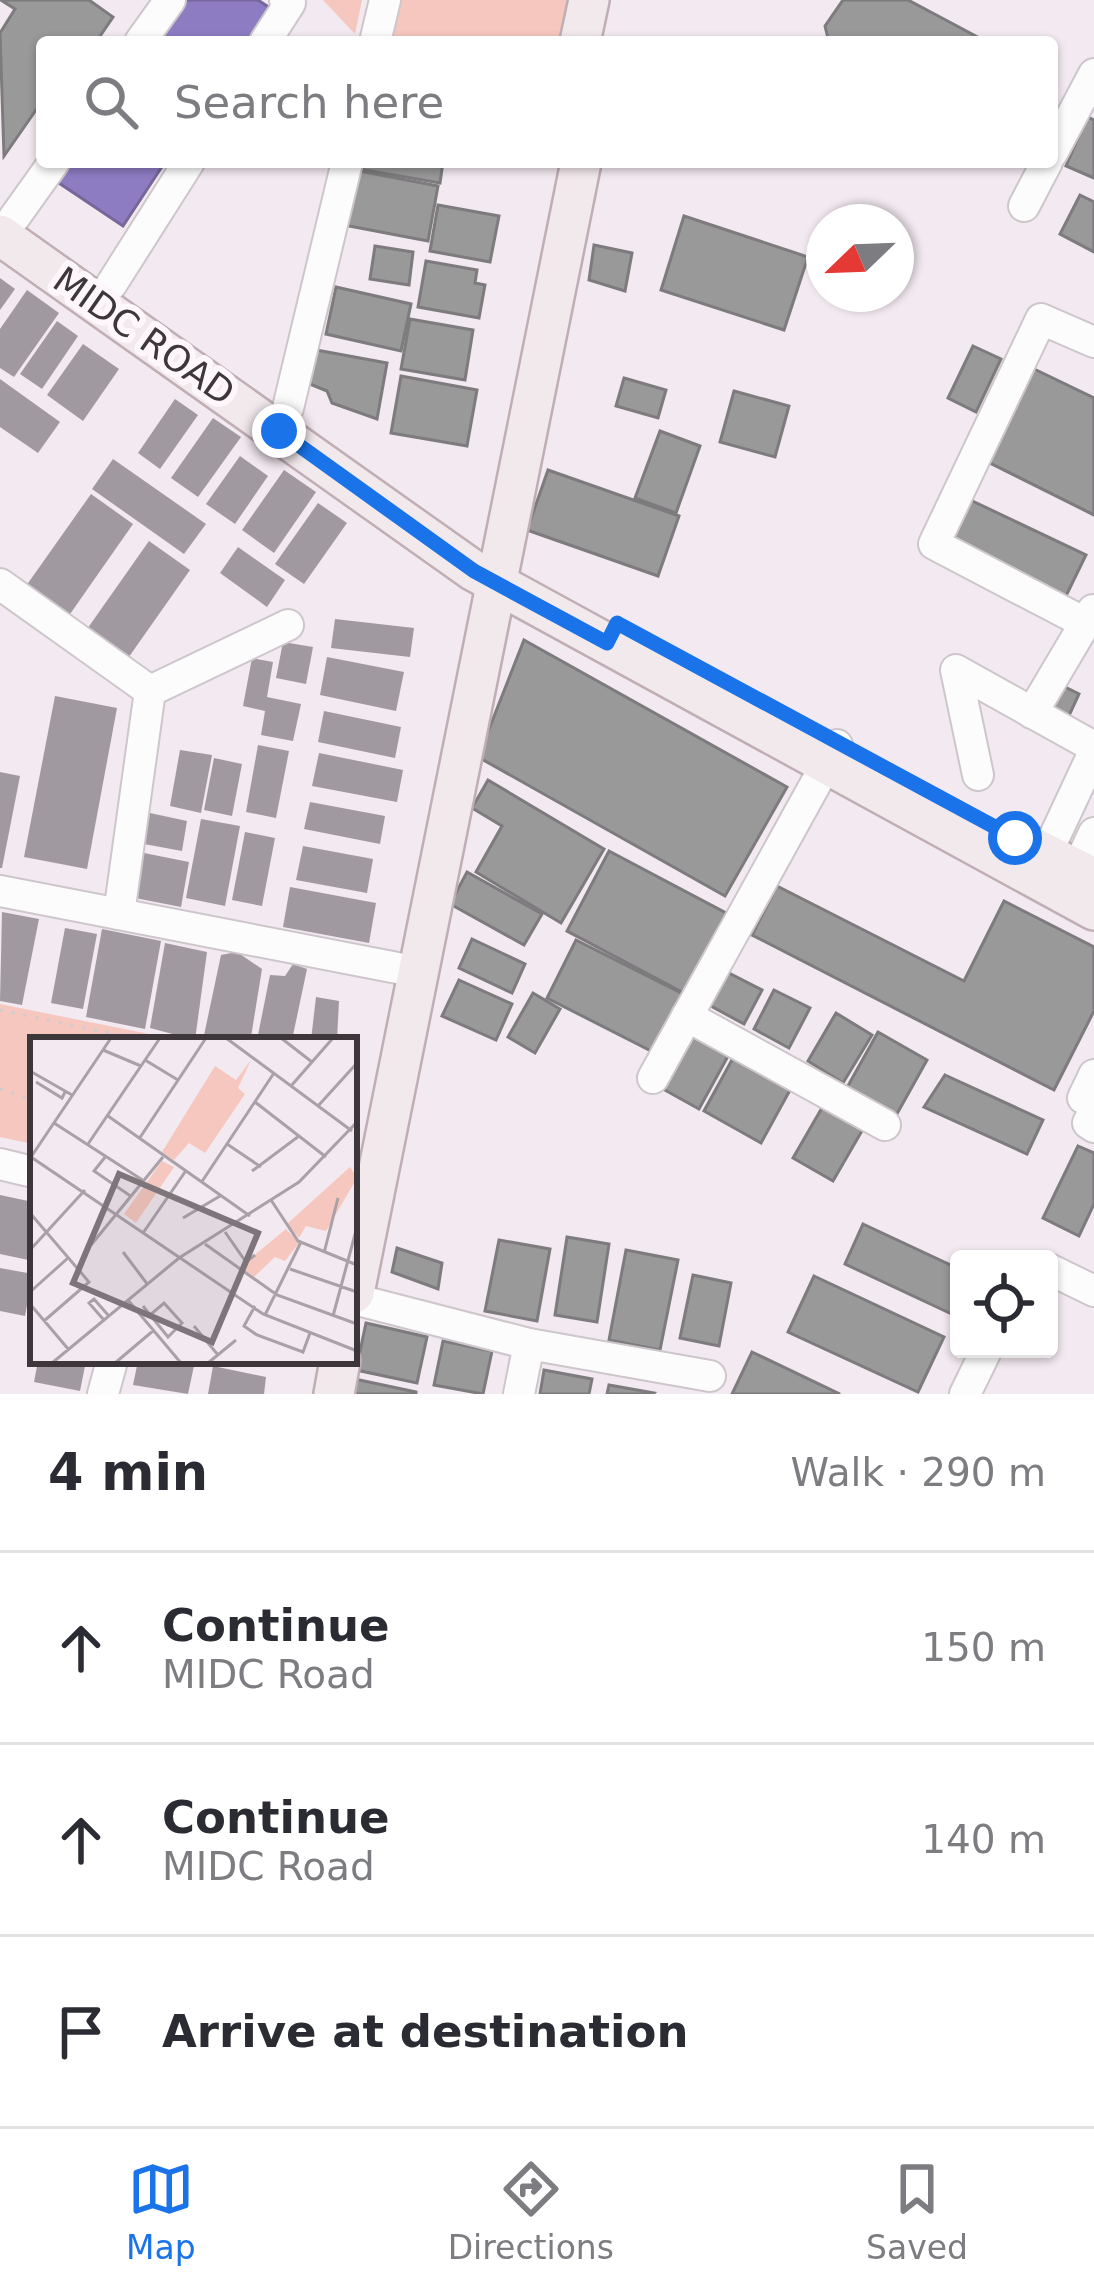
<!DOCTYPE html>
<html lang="en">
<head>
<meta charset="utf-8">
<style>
  :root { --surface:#fff; --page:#f2f2f3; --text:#2b2b33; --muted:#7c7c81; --line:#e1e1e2; --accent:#1a73e8 }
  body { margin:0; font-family:"DejaVu Sans",sans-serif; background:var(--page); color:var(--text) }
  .controls { position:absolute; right:36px; bottom:36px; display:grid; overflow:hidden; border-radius:12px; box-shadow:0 3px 9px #0004 }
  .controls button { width:108px; height:108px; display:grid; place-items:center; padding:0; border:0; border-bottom:3px solid var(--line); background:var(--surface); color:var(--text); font:60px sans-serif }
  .compass { position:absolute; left:806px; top:204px; width:108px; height:108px; border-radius:50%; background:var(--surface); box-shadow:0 3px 9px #0004; rotate:247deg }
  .stop { position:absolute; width:36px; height:36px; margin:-27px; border:9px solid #1a73e8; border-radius:50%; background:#fff }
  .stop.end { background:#1a73e8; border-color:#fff; box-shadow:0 3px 12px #0008 }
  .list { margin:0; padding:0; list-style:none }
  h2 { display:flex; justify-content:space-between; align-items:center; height:156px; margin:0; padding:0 48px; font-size:51px }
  h2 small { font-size:39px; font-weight:400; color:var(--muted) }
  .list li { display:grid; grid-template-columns:78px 1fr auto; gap:36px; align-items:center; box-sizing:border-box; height:192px; padding:0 48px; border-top:3px solid var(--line) }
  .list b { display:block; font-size:45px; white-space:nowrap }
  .list p { margin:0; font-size:39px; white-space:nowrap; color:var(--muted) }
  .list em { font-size:39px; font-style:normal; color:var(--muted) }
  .icon { flex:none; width:66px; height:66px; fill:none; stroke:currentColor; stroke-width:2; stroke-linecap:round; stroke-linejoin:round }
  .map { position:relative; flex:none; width:1094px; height:1394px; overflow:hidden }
  .search { position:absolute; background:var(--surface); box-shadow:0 3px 9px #0004; left:36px; right:36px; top:36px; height:132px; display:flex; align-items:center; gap:30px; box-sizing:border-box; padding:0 42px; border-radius:12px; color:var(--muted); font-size:45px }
  .sheet { height:732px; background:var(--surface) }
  nav { display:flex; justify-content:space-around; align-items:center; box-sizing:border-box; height:168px; border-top:3px solid var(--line); background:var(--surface); font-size:33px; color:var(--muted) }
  nav a { display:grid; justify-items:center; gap:6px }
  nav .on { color:var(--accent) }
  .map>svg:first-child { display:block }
</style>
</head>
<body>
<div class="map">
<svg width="1094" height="1394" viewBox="0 0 1094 1394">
  <rect width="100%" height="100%" fill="#f3e9f0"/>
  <g fill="#f6c7be">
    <polygon points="323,0 362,0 355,34"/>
    <polygon points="400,0 570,0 561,42 392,42"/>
    <polygon points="0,1004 179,1040 33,1040 33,1144 0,1137"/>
  </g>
  <g fill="#8e7cc3" stroke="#76679a" stroke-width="3">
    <polygon points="177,0 258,0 276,12 257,42 149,42"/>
    <polygon points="60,162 165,162 123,226 50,177"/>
  </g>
  <g fill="#999" stroke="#7d7b7d" stroke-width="3">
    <polygon points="1,0 89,0 113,17 96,42 42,42 42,114 36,110 4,156 0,33 15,9"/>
    <polygon points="843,0 908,0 987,42 829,42 825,26"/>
    <polygon points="1087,117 1094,120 1094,178 1066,166"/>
    <polygon points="360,162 443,162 440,183 359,169"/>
    <polygon points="354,170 438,186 428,241 344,225"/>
    <polygon points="1080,195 1094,202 1094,252 1060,234"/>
    <polygon points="438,205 499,216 490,262 430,251"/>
    <polygon points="684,216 808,257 784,330 661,290"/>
    <polygon points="594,245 632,253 625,291 589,280"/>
    <polygon points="375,246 413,252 409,285 370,279"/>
    <polygon points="426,261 477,270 475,283 485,285 479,318 418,307"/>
    <polygon points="336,287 411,304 401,351 326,334"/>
    <polygon points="410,319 473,330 465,380 401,369"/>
    <polygon points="973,346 1001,359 976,412 948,398"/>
    <polygon points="311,349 387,363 377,419 332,403 327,391 305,382"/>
    <polygon points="1030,367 1094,398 1094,515 984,460"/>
    <polygon points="401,376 477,390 467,446 391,433"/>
    <polygon points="624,378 666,390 658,418 616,406"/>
    <polygon points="734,391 789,406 775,457 720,442"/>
    <polygon points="660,431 700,446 676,513 635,498"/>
    <polygon points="548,470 679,516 658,576 527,530"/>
    <polygon points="964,497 1086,555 1065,598 944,540"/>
    <polygon points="524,640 787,787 725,896 478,757"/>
    <polygon points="1055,682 1079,694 1067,720 1042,708"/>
    <polygon points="488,780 604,849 561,923 476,872 502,826 472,808"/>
    <polygon points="609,851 726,913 684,993 567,931"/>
    <polygon points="467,872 542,914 524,945 450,904"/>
    <polygon points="777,886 964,981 1004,901 1094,947 1094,1011 1054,1090 752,935"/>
    <polygon points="472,939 525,964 512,993 459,968"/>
    <polygon points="576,940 683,994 653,1052 547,998"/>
    <polygon points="725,971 762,990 744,1024 707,1004"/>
    <polygon points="459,980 512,1004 496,1040 442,1016"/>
    <polygon points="774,990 810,1008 789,1048 754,1029"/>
    <polygon points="533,993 560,1009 535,1053 508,1037"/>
    <polygon points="836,1013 872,1035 843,1083 808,1061"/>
    <polygon points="683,1031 728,1056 699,1109 654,1084"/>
    <polygon points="878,1032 927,1060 893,1121 844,1093"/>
    <polygon points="733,1058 790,1090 761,1143 704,1111"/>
    <polygon points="945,1075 1043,1120 1027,1154 924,1107"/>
    <polygon points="823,1106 863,1129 833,1181 793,1158"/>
    <polygon points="1078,1146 1094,1153 1094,1204 1079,1236 1043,1218"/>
    <polygon points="863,1224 959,1269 958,1317 845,1264"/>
    <polygon points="567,1237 609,1244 597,1322 555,1315"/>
    <polygon points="499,1240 550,1249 537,1321 485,1311"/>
    <polygon points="397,1248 442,1263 438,1289 392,1272"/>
    <polygon points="626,1250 678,1260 660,1350 609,1340"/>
    <polygon points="693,1275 731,1283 719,1346 680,1338"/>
    <polygon points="814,1276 944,1337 918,1392 788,1332"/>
    <polygon points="366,1323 427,1337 417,1383 356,1370"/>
    <polygon points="443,1341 492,1351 483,1394 434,1385"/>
    <polygon points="752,1352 840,1394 732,1394"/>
    <polygon points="544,1370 592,1379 589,1394 540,1394"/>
    <polygon points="350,1378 416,1392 416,1394 346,1394"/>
    <polygon points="609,1385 654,1393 653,1394 607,1394"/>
  </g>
  <g fill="#a09aa0">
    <polygon points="0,278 15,289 0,310"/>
    <polygon points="27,290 59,313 14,377 0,368 0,329"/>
    <polygon points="57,321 78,336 42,389 20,374"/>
    <polygon points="83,344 119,369 83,421 47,395"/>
    <polygon points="0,379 60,422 38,453 0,427"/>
    <polygon points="175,399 198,415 160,469 138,453"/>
    <polygon points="213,418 241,437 198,497 171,478"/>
    <polygon points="240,456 268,476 235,524 206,504"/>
    <polygon points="113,459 206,524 184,554 92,489"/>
    <polygon points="284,470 316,492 274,553 242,530"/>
    <polygon points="91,494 133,524 68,617 26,586"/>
    <polygon points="318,503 347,523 304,584 275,564"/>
    <polygon points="149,541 190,570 126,661 85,632"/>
    <polygon points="238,547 285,580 267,607 220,573"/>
    <polygon points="335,619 414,628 410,657 331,648"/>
    <polygon points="283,642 313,647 306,684 276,678"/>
    <polygon points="327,657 404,672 396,711 320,695"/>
    <polygon points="252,658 273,662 267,697 301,704 293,741 261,735 265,711 243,706"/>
    <polygon points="55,696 117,708 87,869 24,857"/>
    <polygon points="324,711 401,727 395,758 318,742"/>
    <polygon points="258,745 289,751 276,818 246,812"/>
    <polygon points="180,750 212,755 201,813 170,806"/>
    <polygon points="319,753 403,770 397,802 312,786"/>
    <polygon points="214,758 242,764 232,816 204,810"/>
    <polygon points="0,772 20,776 2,868 0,868"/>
    <polygon points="310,802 385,816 380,844 304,829"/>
    <polygon points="150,813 187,821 182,851 144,844"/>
    <polygon points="201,819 240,826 225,906 186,898"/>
    <polygon points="245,832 275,838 262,906 232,900"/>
    <polygon points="303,846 373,859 367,893 296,880"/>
    <polygon points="139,852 189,862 181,907 130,897"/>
    <polygon points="290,887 376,903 369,943 283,927"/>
    <polygon points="2,912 39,919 22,1005 0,1001"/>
    <polygon points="65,928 97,934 83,1009 51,1003"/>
    <polygon points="102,929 161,941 145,1029 86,1017"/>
    <polygon points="165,943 207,952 195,1040 150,1028"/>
    <polygon points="237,952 262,969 251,1037 203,1040 221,955"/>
    <polygon points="293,964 307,969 292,1040 257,1040 270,975 285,976"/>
    <polygon points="316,997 339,1001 337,1040 311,1040"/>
    <polygon points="0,1195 33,1202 33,1261 0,1254"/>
    <polygon points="0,1268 33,1274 25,1316 0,1311"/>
    <polygon points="38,1361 86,1361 80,1391 34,1382"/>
    <polygon points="138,1361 195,1361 188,1394 133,1385"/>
    <polygon points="213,1366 266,1377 264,1394 208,1394"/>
  </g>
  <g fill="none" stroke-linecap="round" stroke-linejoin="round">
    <g stroke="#cdc6cb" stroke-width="34">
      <g id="minor">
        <polyline points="140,42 170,0"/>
        <polyline points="265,42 290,3 285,0"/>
        <polyline points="375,42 385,0"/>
        <polyline points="1052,153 1094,74"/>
        <polyline points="1024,206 1047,162"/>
        <polyline points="14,218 54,162"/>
        <polyline points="111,285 189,162"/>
        <polyline points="288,408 347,162"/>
        <polyline points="0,584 150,691"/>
        <polyline points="1085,623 934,544 1041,319 1094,342"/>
        <polyline points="150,691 288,625"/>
        <polyline points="1032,713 1093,610"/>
        <polyline points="978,775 956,670 1094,747"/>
        <polyline points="1037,874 1094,752"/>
        <polyline points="1068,888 1094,833"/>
        <polyline points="0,891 418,972"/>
        <polyline points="119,914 150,691"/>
        <polyline points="687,1016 885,1125"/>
        <polyline points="653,1078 837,745"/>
        <polyline points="1083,1098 1094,1075"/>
        <polyline points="1094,1111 1088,1123 1094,1127"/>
        <polyline points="0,1164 33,1172"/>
        <polyline points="1049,1269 1094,1291"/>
        <polyline points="354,1299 529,1344 710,1376"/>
        <polyline points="103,1394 112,1361"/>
        <polyline points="519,1394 529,1344"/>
        <polyline points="965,1394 987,1349"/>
      </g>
    </g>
    <g stroke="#c0aeb5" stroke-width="44">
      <g id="major">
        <polyline points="580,42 589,0"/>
        <polyline points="0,235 474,571 1094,910"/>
        <polyline points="1018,840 1094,878"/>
        <polyline points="354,1293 581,162"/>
        <polyline points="334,1394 340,1361"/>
      </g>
    </g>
    <g stroke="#d0ccce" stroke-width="3" stroke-dasharray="3 9" stroke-linecap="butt">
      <polyline points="0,1010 142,1040"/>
      <polyline points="0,1089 33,1100"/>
    </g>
    <use href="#minor" stroke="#fdfcfd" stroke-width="30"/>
    <use href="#major" stroke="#f2e9ec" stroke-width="39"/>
  </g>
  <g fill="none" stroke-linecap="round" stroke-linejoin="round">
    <polyline stroke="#1a73e8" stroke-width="15" points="279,431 474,571 607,643 617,623 1015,838"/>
  </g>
  <g text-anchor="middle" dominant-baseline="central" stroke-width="12" stroke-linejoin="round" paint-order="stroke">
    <g font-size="36" fill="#3d363b" stroke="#fdf6fb">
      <text transform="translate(144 336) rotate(35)">MIDC ROAD</text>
    </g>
  </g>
  <g transform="translate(30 1037)">
    <rect width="327" height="327" fill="#f3e9f0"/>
    <path d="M 221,23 L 208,51 L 215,57 L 175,116 L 159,106 L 144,123 L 132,115 L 185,29 L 206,43 ZM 132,124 L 144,130 L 106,186 L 94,177 ZM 320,130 L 327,141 L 296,194 L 276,189 L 269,201 L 257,187 ZM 256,192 L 269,206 L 255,224 L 245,220 L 224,240 L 210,230 Z" fill="#f6c7be"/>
    <path fill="none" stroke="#aaa1a8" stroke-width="3" d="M 81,1 L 1,120 L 233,277 L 327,314M 196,1 L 322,94M 251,1 L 282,25M 73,13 L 111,29M 115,23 L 148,43M 0,34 L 42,58M 6,45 L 32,61 L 35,55M 261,49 L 303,1M 225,65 L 296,120M 288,69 L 327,26M 78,79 L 220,179M 24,86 L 114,144M 109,102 L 176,1M 58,107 L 130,1M 197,107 L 231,130M 76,119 L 64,134 L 102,160M 222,134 L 269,99M 171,146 L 244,36M 241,163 L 268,204 L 327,228M 0,176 L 59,245 L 14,284M 153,181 L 190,159M 195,195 L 216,225 L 225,218M 113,196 L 155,135M 175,207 L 247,258 L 327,287M 61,208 L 133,120M 0,213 L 55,153M 93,215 L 118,248M 294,216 L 308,161M 260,232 L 327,255M 0,255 L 38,221M 97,262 L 151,326M 0,267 L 39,313M 113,269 L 121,279 L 138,300 L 152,286 L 134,266 L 120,278M 225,269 L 214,289 L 227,298 L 273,315 L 280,296M 235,278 L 271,205M 303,279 L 327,190M 73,282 L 59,266 L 64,262 L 78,278M 164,289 L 188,318M 22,326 L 149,221 L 269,145 L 327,85M 85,326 L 124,293M 178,326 L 206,303"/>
    <path fill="#7d757a" fill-opacity="0.15" stroke="#7d757a" stroke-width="6" d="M 89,137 L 228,196 L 182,305 L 43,246 Z"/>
    <rect width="327" height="327" fill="none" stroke="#3d363b" stroke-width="6"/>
  </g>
</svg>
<div class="controls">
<button><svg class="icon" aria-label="locate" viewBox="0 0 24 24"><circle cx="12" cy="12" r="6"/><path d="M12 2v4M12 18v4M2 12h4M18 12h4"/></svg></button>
</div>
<svg class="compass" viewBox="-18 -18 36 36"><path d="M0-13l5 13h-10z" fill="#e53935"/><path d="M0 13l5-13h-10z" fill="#7c7c81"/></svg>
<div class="stop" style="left:1015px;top:838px"></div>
<div class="stop end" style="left:279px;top:431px"></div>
<div class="search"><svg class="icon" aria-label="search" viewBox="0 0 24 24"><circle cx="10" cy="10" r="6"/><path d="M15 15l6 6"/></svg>Search here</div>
</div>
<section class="sheet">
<h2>4 min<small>Walk · 290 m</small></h2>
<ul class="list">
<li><svg class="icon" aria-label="ahead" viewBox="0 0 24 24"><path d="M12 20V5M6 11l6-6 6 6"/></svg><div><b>Continue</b><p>MIDC Road</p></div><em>150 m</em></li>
<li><svg class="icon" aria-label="ahead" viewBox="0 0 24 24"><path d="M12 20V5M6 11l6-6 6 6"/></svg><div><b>Continue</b><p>MIDC Road</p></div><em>140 m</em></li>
<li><svg class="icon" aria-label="arrive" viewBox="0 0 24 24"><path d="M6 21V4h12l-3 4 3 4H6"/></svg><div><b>Arrive at destination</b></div></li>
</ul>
</section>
<nav>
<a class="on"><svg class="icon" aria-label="map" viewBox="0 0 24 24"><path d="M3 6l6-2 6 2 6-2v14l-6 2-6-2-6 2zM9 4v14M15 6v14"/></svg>Map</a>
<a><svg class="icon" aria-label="directions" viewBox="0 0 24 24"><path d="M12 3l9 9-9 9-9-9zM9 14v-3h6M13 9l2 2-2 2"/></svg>Directions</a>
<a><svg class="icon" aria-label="saved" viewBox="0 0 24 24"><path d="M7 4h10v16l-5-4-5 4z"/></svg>Saved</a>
</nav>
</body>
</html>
